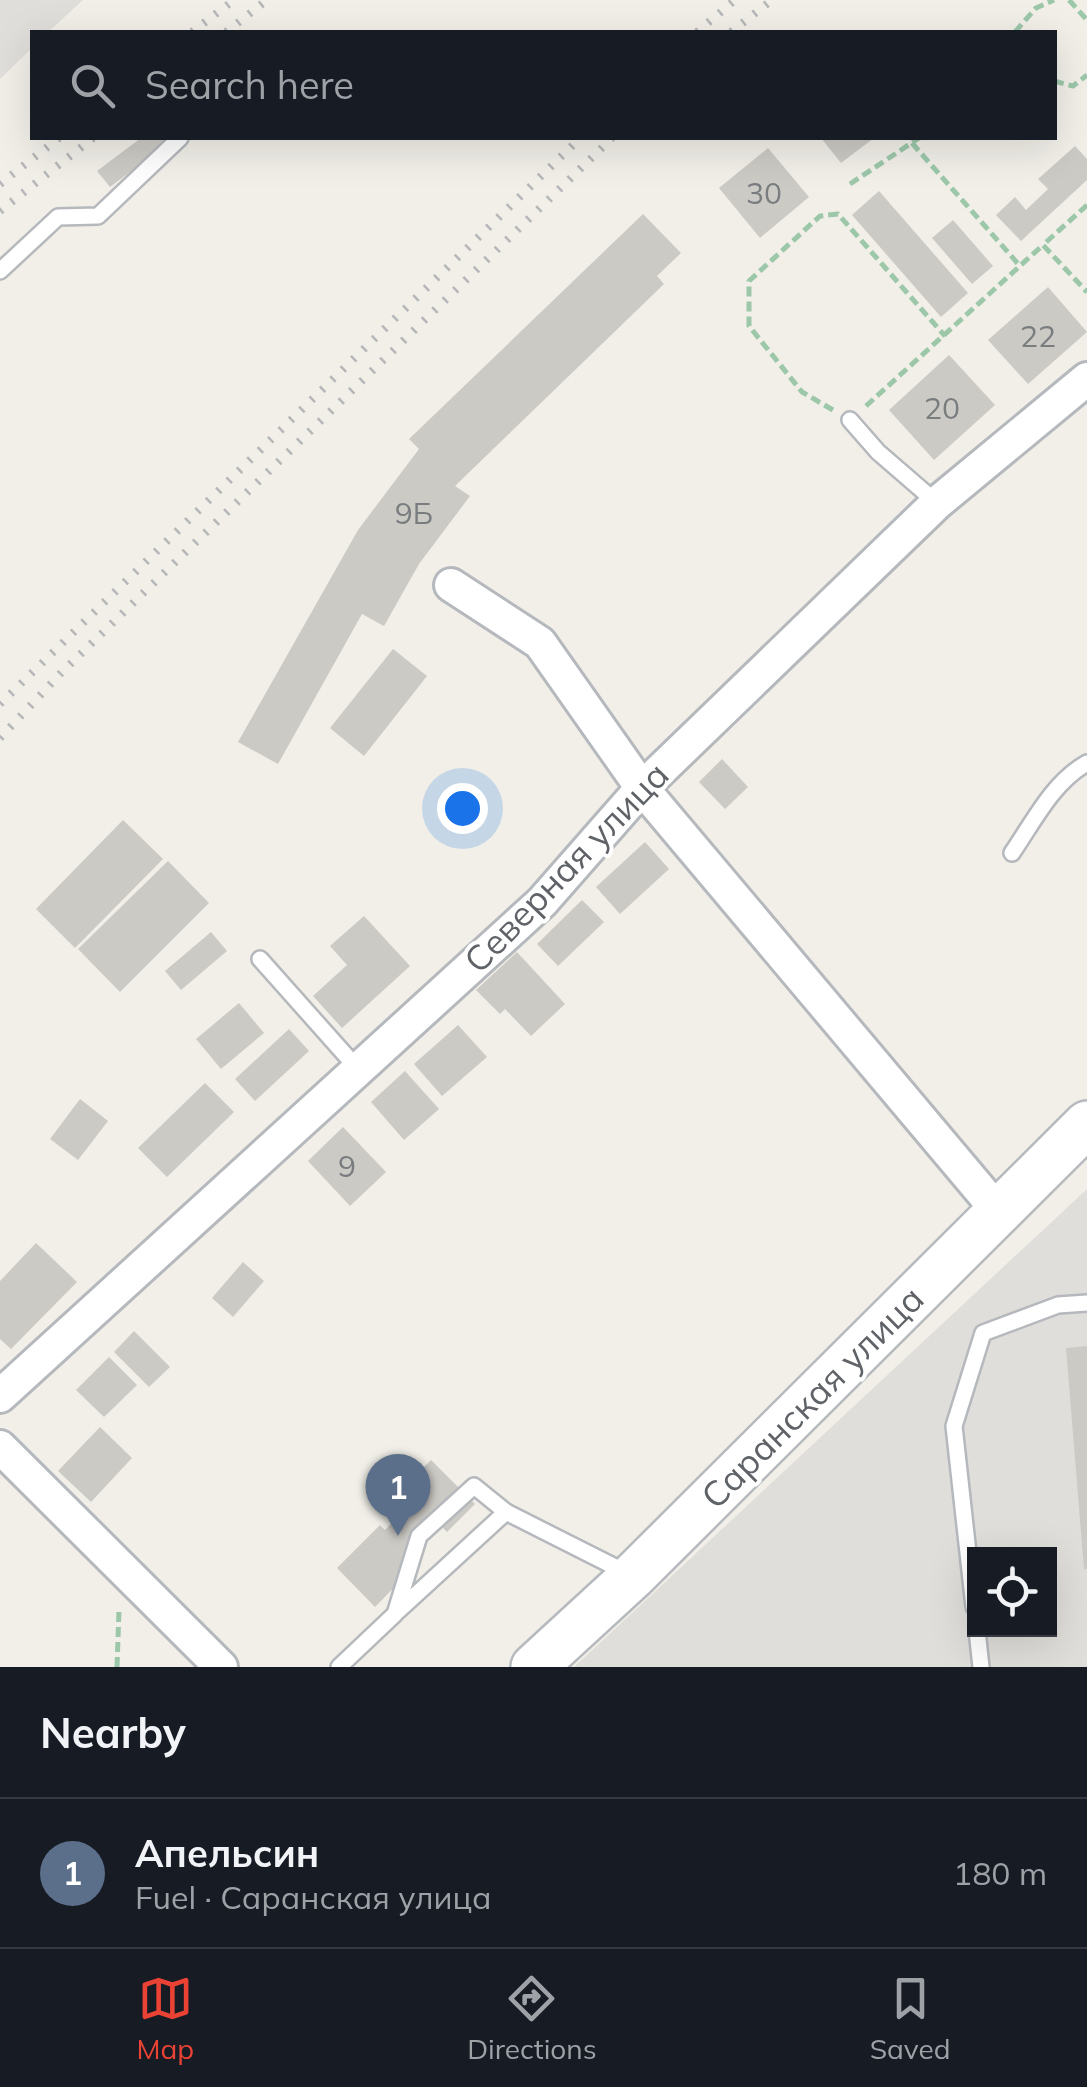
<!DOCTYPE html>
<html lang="en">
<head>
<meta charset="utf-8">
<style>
  :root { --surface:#171b24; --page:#242831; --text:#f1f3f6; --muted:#9ea1a6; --line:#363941; --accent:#ea4335 }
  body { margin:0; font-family:Mulish,sans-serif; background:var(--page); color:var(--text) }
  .controls { position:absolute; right:30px; bottom:30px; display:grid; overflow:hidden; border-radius:0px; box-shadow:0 10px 40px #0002 }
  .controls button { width:90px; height:90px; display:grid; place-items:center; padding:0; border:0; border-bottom:2px solid var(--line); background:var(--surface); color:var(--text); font:50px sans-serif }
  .you { position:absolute; left:462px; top:808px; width:35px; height:35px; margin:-25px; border:8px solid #fff; border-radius:50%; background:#1a73e8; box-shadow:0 0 0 15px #1a73e833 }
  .badge { display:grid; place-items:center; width:65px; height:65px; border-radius:50%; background:var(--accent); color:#fff; font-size:32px; font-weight:700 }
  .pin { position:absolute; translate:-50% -82px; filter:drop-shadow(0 2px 5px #0008) }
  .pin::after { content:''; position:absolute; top:52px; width:35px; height:30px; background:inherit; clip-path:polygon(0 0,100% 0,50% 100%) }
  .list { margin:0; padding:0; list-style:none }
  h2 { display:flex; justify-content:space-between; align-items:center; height:130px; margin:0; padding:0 40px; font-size:42px }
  h2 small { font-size:32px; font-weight:400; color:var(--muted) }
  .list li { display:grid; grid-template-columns:65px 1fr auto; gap:30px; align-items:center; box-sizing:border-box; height:150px; padding:0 40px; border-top:2px solid var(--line) }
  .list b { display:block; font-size:38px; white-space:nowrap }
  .list p { margin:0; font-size:32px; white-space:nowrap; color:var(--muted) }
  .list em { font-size:32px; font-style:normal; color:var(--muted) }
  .icon { flex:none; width:55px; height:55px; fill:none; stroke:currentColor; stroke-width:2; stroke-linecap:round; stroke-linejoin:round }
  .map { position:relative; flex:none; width:1087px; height:1667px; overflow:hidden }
  .search { position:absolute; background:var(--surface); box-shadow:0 10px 40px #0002; left:30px; right:30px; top:30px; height:110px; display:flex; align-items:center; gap:25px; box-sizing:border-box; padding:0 35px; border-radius:0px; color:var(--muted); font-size:38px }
  .sheet { height:280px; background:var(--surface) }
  nav { display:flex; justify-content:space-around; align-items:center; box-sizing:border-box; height:140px; border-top:2px solid var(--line); background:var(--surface); font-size:28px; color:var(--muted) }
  nav a { display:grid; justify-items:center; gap:5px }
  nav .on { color:var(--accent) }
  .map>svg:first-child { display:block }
</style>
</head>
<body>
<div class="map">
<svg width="1087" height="1667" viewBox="0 0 1087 1667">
  <rect width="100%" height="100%" fill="#f1efe8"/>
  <g fill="#e0deda" fill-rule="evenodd">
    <polygon points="0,0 83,0 48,32 32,32 32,48 0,79"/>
    <path d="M 1087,1189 L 1087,1667 L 574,1667 ZM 974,1554 L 1050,1554 L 1050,1630 L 974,1630 Z"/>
  </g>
  <g fill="#cccac5">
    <polygon points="141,138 175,138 110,187 97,171"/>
    <polygon points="821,138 874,138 841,163"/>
    <polygon points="1075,146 1087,159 1087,180 1021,241 996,215 1015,197 1026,210 1048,189 1038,179"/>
    <polygon points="768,148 809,197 760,238 719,188"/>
    <polygon points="879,191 968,293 941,317 852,215"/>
    <polygon points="643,214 681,253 657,276 664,284 455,486 470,496 419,564 384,626 362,614 278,764 238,742 358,530 419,449 409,439"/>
    <polygon points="953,220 993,266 972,284 932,238"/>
    <polygon points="1048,287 1087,332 1028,384 988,340"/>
    <polygon points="949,355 995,405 934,460 889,410"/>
    <polygon points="393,649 427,676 364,756 330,728"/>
    <polygon points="722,759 748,787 725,809 699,782"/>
    <polygon points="123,820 163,859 75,948 36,909"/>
    <polygon points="645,842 669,869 620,914 596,887"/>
    <polygon points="168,861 209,903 120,992 78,949"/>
    <polygon points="582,900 604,922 558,966 537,944"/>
    <polygon points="364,916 410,966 342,1028 313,996 347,965 330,946"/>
    <polygon points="211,932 227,951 181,990 165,971"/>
    <polygon points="517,952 565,1004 531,1036 505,1009 500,1014 476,990"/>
    <polygon points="239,1003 264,1033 221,1069 196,1039"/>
    <polygon points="458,1025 487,1057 442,1096 414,1064"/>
    <polygon points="289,1029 309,1051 255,1101 235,1079"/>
    <polygon points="405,1071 439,1109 404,1140 371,1102"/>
    <polygon points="205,1083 234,1112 167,1177 138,1148"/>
    <polygon points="80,1099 108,1121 78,1160 50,1139"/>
    <polygon points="343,1127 386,1172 350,1206 308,1161"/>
    <polygon points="36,1243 77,1282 11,1349 0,1339 0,1281"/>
    <polygon points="243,1262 264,1281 233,1317 212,1298"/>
    <polygon points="134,1331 170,1367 149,1387 114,1352"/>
    <polygon points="1087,1346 1087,1569 1084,1569 1066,1348"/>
    <polygon points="109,1357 137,1385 104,1417 76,1390"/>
    <polygon points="100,1427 132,1458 91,1502 58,1471"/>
    <polygon points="431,1460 475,1504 447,1532 439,1524 412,1551 421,1560 375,1607 337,1568 380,1525 385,1530 415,1499 404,1487"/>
  </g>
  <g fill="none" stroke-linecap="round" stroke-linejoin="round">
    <g stroke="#b5b8bc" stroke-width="20">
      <g id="service">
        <polyline points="0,271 58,217 98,216 180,138"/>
        <polyline points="850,420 878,452 937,503"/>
        <path d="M 1012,853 C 1034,821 1053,782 1087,763"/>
        <polyline points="260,959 357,1068"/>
        <polyline points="974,1607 954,1426 983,1333 1058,1305 1087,1303"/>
        <polyline points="398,1611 506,1512"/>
        <polyline points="977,1630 981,1667"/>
        <polyline points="339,1667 395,1614 419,1536 474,1486 506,1512 629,1574"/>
      </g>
    </g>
    <g stroke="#b5b8bc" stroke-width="38">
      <g id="minor">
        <polyline points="451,585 540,643 642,788 998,1211"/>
        <polyline points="0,1396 542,902 642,788 937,503 1087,379"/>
        <polyline points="0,1447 221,1667"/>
      </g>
    </g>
    <g stroke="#b6babf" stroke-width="50">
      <polyline id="secondary" points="534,1667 633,1576 1087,1124"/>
    </g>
    <g stroke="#9cc7a9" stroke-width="5" stroke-dasharray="10 5" stroke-linecap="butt">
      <polyline points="1069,0 1087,20"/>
      <polyline points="1015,32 1036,8 1054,0"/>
      <polyline points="1054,81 1073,86 1087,75"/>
      <polyline points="912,143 1020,266"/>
      <polyline points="850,184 919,138"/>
      <polyline points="1087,205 1043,245 1087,292"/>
      <polyline points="866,406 1043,245"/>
      <polyline points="833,410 802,392 749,326 749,281 820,216 838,214 945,336"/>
      <polyline points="117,1667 119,1610"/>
    </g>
    <use href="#service" stroke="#fff" stroke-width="15"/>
    <use href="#minor" stroke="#fff" stroke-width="32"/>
    <use href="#secondary" stroke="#fff" stroke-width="45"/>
    <g stroke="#b6b7b8" stroke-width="8" stroke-dasharray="2.5 12" stroke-linecap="butt">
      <polyline points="192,32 234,0"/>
      <polyline points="226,32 267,0"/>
      <polyline points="697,32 735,0"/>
      <polyline points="731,32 772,0"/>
      <polyline points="0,184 59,138"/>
      <polyline points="0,211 93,138"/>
      <polyline points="0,704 580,138"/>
      <polyline points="0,738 61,673 612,138"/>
    </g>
  </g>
  <g text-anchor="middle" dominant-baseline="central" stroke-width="8" stroke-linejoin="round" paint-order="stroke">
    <g font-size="30" fill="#7a7d7f">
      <text x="764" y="193">30</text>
      <text x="1038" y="336">22</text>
      <text x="942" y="408">20</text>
      <text x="414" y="513">9Б</text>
      <text x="347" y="1166">9</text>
    </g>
    <g font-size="35" fill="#5f6368" stroke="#fff">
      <text transform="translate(566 867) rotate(-46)">Северная улица</text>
      <text transform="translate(812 1397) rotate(-45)">Саранская улица</text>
    </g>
  </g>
</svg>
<div class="controls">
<button><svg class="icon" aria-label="locate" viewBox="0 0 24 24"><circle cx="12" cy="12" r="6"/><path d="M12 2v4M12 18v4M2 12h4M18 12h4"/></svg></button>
</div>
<div class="you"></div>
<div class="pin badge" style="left:398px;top:1536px;background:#5c6f8a">1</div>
<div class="search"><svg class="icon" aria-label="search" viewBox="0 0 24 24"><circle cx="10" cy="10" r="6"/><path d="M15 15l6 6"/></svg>Search here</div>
</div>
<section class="sheet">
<h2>Nearby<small></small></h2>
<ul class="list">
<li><span class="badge" style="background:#5c6f8a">1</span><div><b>Апельсин</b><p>Fuel · Саранская улица</p></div><em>180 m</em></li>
</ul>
</section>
<nav>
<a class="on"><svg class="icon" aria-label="map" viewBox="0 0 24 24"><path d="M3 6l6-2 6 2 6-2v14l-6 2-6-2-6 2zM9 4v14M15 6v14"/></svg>Map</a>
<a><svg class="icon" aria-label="directions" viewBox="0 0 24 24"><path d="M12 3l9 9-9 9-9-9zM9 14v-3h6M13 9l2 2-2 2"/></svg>Directions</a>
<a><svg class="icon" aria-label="saved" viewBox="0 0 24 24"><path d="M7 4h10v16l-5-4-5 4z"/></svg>Saved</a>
</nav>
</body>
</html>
